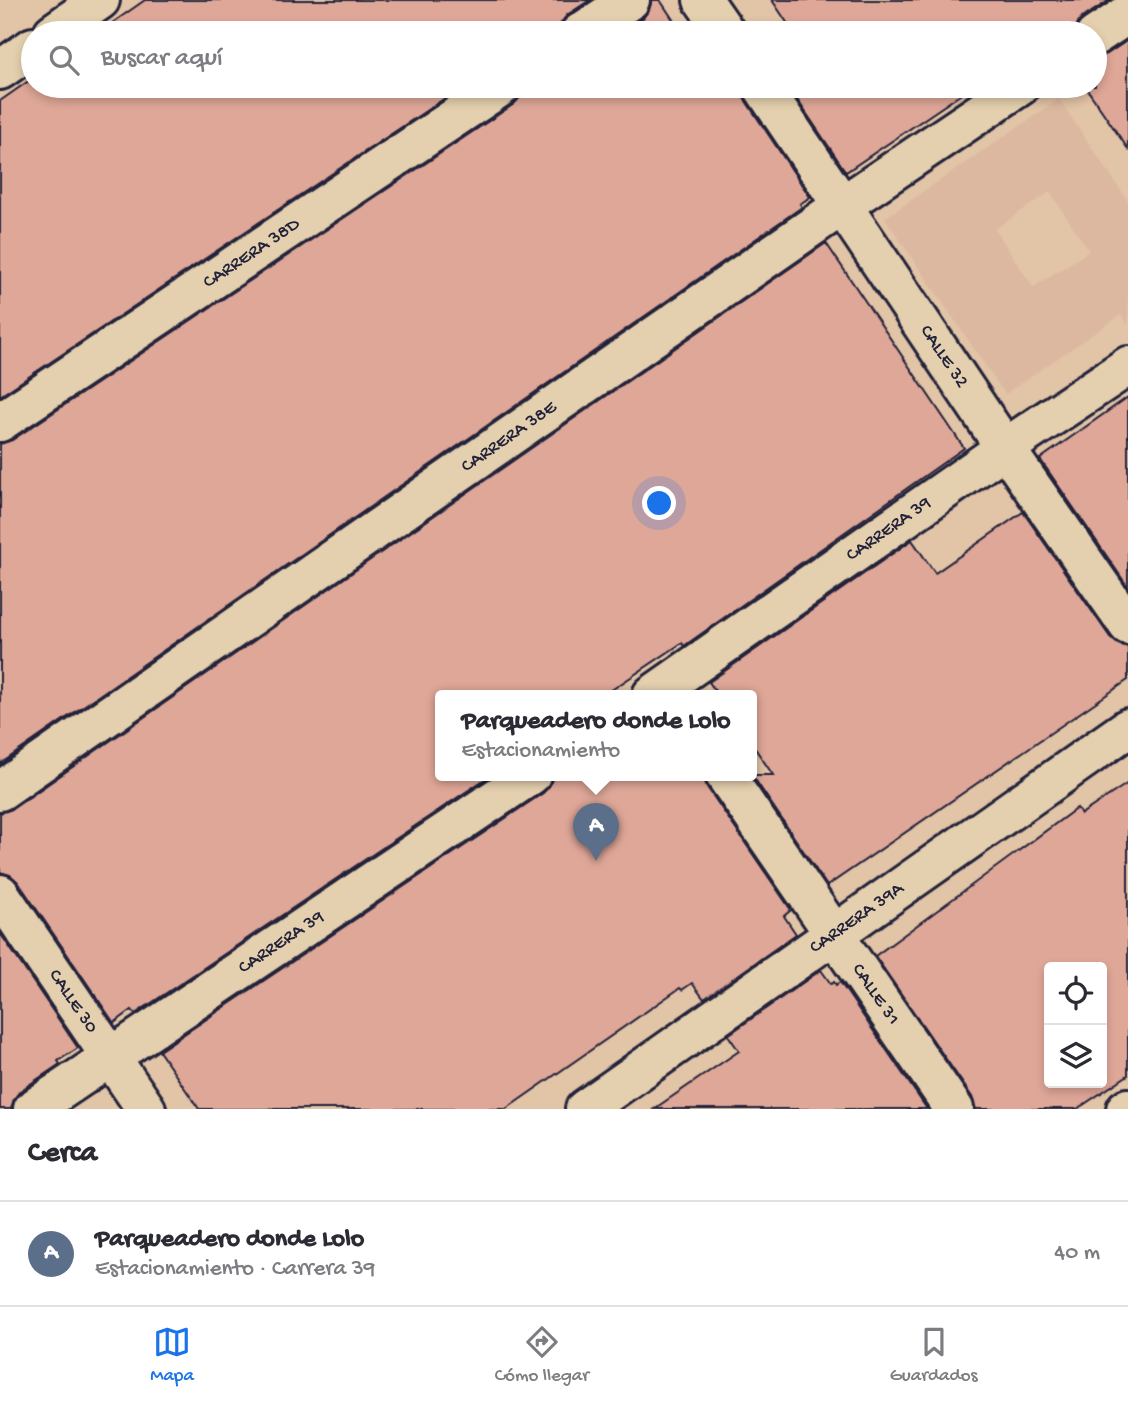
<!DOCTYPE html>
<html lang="es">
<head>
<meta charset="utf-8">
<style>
  :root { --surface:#fff; --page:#f7f7f7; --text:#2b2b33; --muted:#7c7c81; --line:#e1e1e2; --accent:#1a73e8 }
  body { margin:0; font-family:"Gochi Hand",sans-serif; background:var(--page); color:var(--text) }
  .controls { position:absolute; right:21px; bottom:21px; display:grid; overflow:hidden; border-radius:7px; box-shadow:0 4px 10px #0003 }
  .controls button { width:63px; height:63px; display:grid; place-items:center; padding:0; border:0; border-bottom:2px solid var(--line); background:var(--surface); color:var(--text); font:35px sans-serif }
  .you { position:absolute; left:660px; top:504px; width:24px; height:24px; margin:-18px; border:5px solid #fff; border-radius:50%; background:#1a73e8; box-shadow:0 0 0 10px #1a73e833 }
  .badge { display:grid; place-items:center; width:46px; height:46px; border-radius:50%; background:var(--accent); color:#fff; font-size:23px; font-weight:700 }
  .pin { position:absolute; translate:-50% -58px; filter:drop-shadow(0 2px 4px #0008) }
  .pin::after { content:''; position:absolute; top:37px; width:24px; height:21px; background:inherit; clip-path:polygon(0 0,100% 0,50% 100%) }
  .popup { position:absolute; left:435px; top:690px; width:322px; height:91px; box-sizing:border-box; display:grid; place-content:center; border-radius:7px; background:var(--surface); filter:drop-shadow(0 2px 5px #0005); font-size:23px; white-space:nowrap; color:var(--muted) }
  .popup b { font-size:26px; color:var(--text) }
  .popup::after { content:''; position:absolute; left:50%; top:100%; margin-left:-14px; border:14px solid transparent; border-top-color:var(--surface) }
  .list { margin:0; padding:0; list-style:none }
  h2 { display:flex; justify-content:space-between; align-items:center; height:91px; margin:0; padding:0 28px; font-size:30px }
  h2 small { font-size:23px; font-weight:400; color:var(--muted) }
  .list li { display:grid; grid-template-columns:46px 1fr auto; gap:21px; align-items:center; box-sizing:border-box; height:105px; padding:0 28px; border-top:2px solid var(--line) }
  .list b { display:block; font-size:26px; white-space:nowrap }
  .list p { margin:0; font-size:23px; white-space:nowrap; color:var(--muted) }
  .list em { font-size:23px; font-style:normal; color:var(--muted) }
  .icon { flex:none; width:38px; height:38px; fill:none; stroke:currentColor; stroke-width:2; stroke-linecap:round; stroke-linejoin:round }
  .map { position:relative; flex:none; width:1128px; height:1109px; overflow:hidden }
  .search { position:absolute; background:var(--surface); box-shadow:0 4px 10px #0003; left:21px; right:21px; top:21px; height:77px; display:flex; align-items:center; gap:18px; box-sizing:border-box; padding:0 24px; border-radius:38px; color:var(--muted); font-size:26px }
  .sheet { height:196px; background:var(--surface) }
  nav { display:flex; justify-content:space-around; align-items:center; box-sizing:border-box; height:98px; border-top:2px solid var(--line); background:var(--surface); font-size:19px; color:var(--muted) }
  nav a { display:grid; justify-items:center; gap:4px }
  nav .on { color:var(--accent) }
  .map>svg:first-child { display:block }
</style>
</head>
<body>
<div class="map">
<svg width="1128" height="1109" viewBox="0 0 1128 1109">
  <rect width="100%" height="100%" fill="#e2c4a7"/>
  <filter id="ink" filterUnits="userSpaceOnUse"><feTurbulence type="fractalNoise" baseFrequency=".0143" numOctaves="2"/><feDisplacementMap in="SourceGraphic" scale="14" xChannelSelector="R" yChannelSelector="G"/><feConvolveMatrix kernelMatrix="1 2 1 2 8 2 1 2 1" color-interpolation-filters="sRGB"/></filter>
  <g filter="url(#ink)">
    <path fill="#ddb8a0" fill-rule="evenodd" d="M 1059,99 L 1128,201 L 1128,325 L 1121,315 L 1005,394 L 885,218 ZM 1050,192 L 1089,251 L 1033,287 L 995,229 Z"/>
    <g fill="#dfa798" stroke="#22223b" stroke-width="2" fill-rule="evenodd">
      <polygon points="145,0 590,0 567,15 561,23 558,33 98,33"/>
      <polygon points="652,0 660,0 682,33 619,33 643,18 649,10"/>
      <polygon points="772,0 1110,0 1082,18 1076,26 1074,33 794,33"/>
      <polygon points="1128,40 1128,149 1085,86 1095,86 1095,58 1107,54"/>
      <polygon points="33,78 33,86 463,86 0,396 0,101"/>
      <polygon points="524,86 740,86 744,98 810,197 800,204 802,207 0,764 0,444 12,440 514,104 521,96"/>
      <polygon points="788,86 973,86 846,172"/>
      <polygon points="826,243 964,448 684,646 682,643 604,695 440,695 440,775 491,775 135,1014 132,1010 114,1023 18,882 10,875 0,872 0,813 12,809"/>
      <polygon points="1128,397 1128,587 1040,459"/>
      <polygon points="1023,512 1110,637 1118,644 1128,647 1128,680 827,886 752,775 773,775 752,744 752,695 718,695 709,682 912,540 935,573"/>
      <polygon points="553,775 703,775 707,787 791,910 784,916 796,934 704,999 692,983 682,990 680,988 506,1109 199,1109 159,1051 543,793 550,785"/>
      <path d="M 1128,783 L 1128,1075 L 1077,1109 L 976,1109 L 972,1097 L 875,956 L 1077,808 L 1081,814 ZM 1049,967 L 1102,967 L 1102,1083 L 1049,1083 Z"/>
      <polygon points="0,933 78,1048 58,1061 60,1064 20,1091 14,1099 11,1109 0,1109"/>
      <polygon points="821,970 831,984 834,982 836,985 840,982 927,1109 654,1109 739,1051 728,1035"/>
    </g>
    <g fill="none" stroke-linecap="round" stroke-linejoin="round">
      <g stroke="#22223b" stroke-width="44">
        <g id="minor">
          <polyline points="703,0 726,33"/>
          <polyline points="53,33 100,0"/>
          <polyline points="580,33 630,0"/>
          <polyline points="1095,36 1128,14"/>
          <polyline points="0,70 33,47"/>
          <path id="s1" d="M 762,86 L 1005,448 L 1128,625"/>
          <path id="s2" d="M 0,422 L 502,86"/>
          <path id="s3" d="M 652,695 L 1005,448 L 1128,366"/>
          <path id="s4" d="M 725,775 L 954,1109"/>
          <path id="s5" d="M 0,791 L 843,205 L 1020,86"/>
          <path id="s6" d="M 0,894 L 146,1109"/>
          <path id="s7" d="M 33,1109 L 531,775"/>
          <polyline points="1126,1109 1128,1108"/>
        </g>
      </g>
      <g stroke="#22223b" stroke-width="44">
        <g id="tertiary">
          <path id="s8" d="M 585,1109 L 1128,728"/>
        </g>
      </g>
      <use href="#minor" stroke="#e4d0ae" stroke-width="38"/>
      <use href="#tertiary" stroke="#e4d0ae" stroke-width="38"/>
    </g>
  </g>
  <g text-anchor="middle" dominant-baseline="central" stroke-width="7" stroke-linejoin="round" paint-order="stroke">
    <g font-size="19" fill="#22223b" stroke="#e4d0ae">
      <text stroke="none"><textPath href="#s2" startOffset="303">CARRERA 38D</textPath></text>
      <text stroke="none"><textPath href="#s1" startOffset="326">CALLE 32</textPath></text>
      <text stroke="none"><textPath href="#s5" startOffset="620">CARRERA 38E</textPath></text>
      <text stroke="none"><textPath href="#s3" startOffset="289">CARRERA 39</textPath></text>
      <text stroke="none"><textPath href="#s8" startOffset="332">CARRERA 39A</textPath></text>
      <text stroke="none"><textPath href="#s7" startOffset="299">CARRERA 39</textPath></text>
      <text stroke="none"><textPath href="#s4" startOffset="266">CALLE 31</textPath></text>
      <text stroke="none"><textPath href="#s6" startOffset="130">CALLE 30</textPath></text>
    </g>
  </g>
</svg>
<div class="controls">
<button><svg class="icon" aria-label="locate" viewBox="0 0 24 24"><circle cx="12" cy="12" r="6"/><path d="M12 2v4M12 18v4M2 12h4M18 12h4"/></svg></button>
<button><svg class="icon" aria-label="layers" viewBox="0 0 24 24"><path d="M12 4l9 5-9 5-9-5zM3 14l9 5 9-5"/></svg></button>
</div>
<div class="you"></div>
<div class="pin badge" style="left:596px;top:861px;background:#5c6f8a">A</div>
<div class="popup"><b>Parqueadero donde Lolo</b>Estacionamiento</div>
<div class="search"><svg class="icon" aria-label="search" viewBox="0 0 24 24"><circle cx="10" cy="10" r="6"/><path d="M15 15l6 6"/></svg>Buscar aquí</div>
</div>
<section class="sheet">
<h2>Cerca<small></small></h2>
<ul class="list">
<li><span class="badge" style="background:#5c6f8a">A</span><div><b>Parqueadero donde Lolo</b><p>Estacionamiento · Carrera 39</p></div><em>40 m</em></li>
</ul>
</section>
<nav>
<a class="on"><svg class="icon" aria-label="map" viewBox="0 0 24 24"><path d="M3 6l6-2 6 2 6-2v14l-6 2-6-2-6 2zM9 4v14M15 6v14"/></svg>Mapa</a>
<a><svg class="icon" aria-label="directions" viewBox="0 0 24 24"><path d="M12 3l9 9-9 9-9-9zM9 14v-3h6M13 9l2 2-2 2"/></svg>Cómo llegar</a>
<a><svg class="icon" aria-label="saved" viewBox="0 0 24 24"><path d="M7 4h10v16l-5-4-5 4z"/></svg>Guardados</a>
</nav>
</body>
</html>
